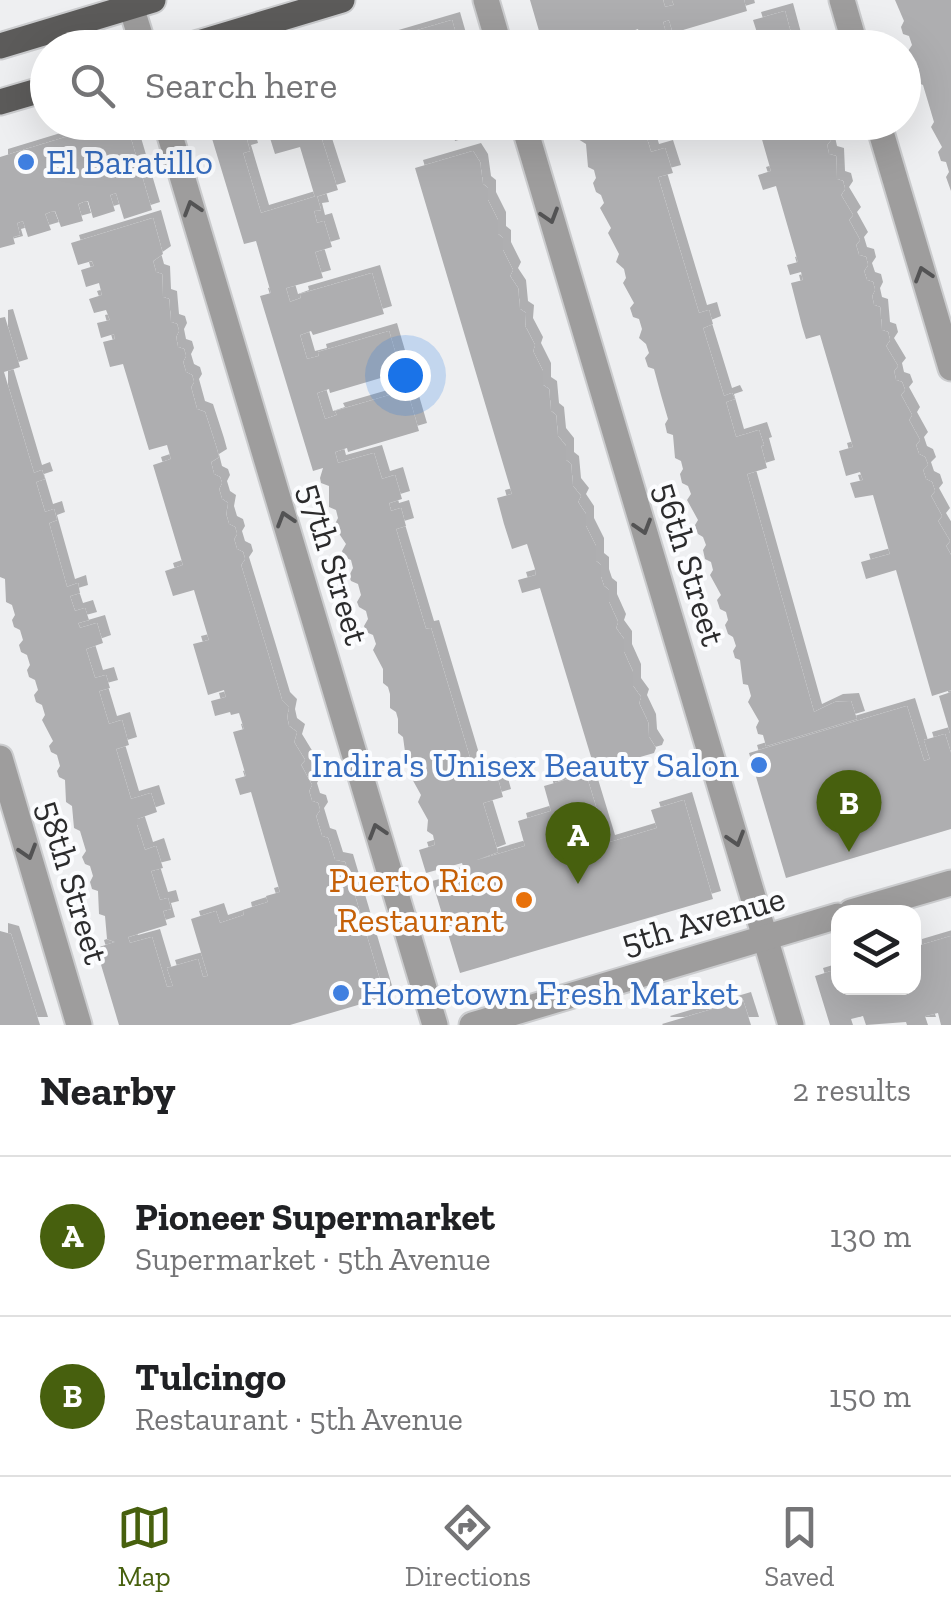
<!DOCTYPE html>
<html lang="en">
<head>
<meta charset="utf-8">
<style>
  :root { --surface:#fff; --page:#f6f6f6; --text:#202124; --muted:#757577; --line:#e0e0e0; --accent:#47600e }
  body { margin:0; font-family:"Zilla Slab",serif; background:var(--page); color:var(--text) }
  .controls { position:absolute; right:30px; bottom:30px; display:grid; overflow:hidden; border-radius:20px; box-shadow:0 10px 40px #0002 }
  .controls button { width:90px; height:90px; display:grid; place-items:center; padding:0; border:0; border-bottom:2px solid var(--line); background:var(--surface); color:var(--text); font:50px sans-serif }
  .you { position:absolute; left:405px; top:375px; width:35px; height:35px; margin:-25px; border:8px solid #fff; border-radius:50%; background:#1a73e8; box-shadow:0 0 0 15px #1a73e833 }
  .badge { display:grid; place-items:center; width:65px; height:65px; border-radius:50%; background:var(--accent); color:#fff; font-size:32px; font-weight:700 }
  .pin { position:absolute; translate:-50% -82px; filter:drop-shadow(0 2px 5px #0008) }
  .pin::after { content:''; position:absolute; top:52px; width:35px; height:30px; background:inherit; clip-path:polygon(0 0,100% 0,50% 100%) }
  .list { margin:0; padding:0; list-style:none }
  h2 { display:flex; justify-content:space-between; align-items:center; height:130px; margin:0; padding:0 40px; font-size:42px }
  h2 small { font-size:32px; font-weight:400; color:var(--muted) }
  .list li { display:grid; grid-template-columns:65px 1fr auto; gap:30px; align-items:center; box-sizing:border-box; height:160px; padding:0 40px; border-top:2px solid var(--line) }
  .list b { display:block; font-size:38px; white-space:nowrap }
  .list p { margin:0; font-size:32px; white-space:nowrap; color:var(--muted) }
  .list em { font-size:32px; font-style:normal; color:var(--muted) }
  .icon { flex:none; width:55px; height:55px; fill:none; stroke:currentColor; stroke-width:2; stroke-linecap:round; stroke-linejoin:round }
  .map { position:relative; flex:none; width:951px; height:1025px; overflow:hidden }
  .search { position:absolute; background:var(--surface); box-shadow:0 10px 40px #0002; left:30px; right:30px; top:30px; height:110px; display:flex; align-items:center; gap:25px; box-sizing:border-box; padding:0 35px; border-radius:55px; color:var(--muted); font-size:38px }
  .sheet { height:450px; background:var(--surface) }
  nav { display:flex; justify-content:space-around; align-items:center; box-sizing:border-box; height:140px; border-top:2px solid var(--line); background:var(--surface); font-size:28px; color:var(--muted) }
  nav a { display:grid; justify-items:center; gap:5px }
  nav .on { color:var(--accent) }
  .map>svg:first-child { display:block }
</style>
</head>
<body>
<div class="map">
<svg width="951" height="1025" viewBox="0 0 951 1025">
  <defs>
    <filter id="shadow"><feDropShadow dx="8" dy="-8" stdDeviation="0" flood-color="#0004"/></filter>
  </defs>
  <rect width="100%" height="100%" fill="#eeeff1"/>
  <g fill="#aeaeb0" filter="url(#shadow)">
    <polygon points="530,0 663,0 665,7 674,5 672,0 744,0 747,11 673,33 669,20 663,22 668,41 644,47 638,29 626,33 631,48 606,48 603,39 597,41 599,48 544,48"/>
    <polygon points="895,0 951,0 951,191 946,177 949,172 946,162 941,161 938,152 942,147 931,127 934,122 923,85 918,83 915,75 919,70 916,61 910,58 908,51 912,45 909,36 903,34 901,27 904,21"/>
    <polygon points="785,11 795,48 732,48 759,39 753,20"/>
    <polygon points="452,20 460,48 371,48 370,44"/>
    <polygon points="115,122 126,122 152,210 124,219 116,193 110,195 115,211 93,218 88,201 83,202 78,204 83,221 61,227 55,211 50,212 45,214 51,230 28,237 23,221 17,223 20,235 13,237 15,244 0,248 0,157"/>
    <polygon points="207,122 242,122 250,151 243,153 261,213 317,196 321,210 314,211 317,223 324,221 332,247 315,252 323,278 286,288 290,302 301,298 300,294 372,273 384,314 313,335 311,331 300,335 307,359 319,356 318,352 389,331 401,372 330,393 329,389 317,393 325,419 337,415 335,411 407,390 419,431 348,452 347,448 335,452 338,463 374,453 382,479 395,475 402,499 389,503 391,511 401,508 406,526 396,529 426,629 431,628 476,778 496,772 503,797 483,803 498,852 477,860 525,846 518,821 551,811 544,786 586,774 607,843 657,828 651,810 684,800 713,899 460,973 432,881 465,872 462,863 426,873 419,850 435,845 433,835 427,831 428,820 418,802 421,795 411,777 413,770 411,762 406,759 403,737 398,733 398,719 396,712 390,708 390,694 388,687 383,683 383,669 373,650 376,644 373,635 366,632 364,626 368,619 366,611 359,607 357,602 361,595 358,584 351,581 349,576 353,568 351,560 344,557 342,551 346,544 334,526 338,518 336,510 329,507 329,486 321,483 320,478 323,468 313,471 260,296 271,293 256,241 244,244"/>
    <polygon points="265,122 361,122 346,128 348,132 322,140 338,190 315,197 300,147 275,154"/>
    <polygon points="400,122 441,122 441,124 404,134"/>
    <polygon points="450,122 483,122 486,132 455,141"/>
    <polygon points="580,122 642,122 651,152 665,148 673,173 658,177 699,313 709,310 713,324 703,328 724,396 732,393 735,399 726,402 736,437 759,430 764,445 761,446 767,468 747,474 814,712 835,702 851,701 857,719 766,746 763,735 758,734 756,727 759,721 748,702 751,696 748,685 743,684 740,660 735,658 733,651 736,646 733,637 728,634 725,625 728,620 726,612 720,609 717,600 721,595 710,575 713,570 711,562 705,559 703,550 706,545 703,537 698,534 695,525 698,520 687,500 691,494 688,486 682,483 680,474 683,469 681,461 675,458 673,435 667,433 665,424 668,419 661,395 654,369 648,367 645,358 649,353 646,344 639,338 642,329 639,319 633,317 630,308 634,303 623,283 626,278 624,269 616,262 619,254 608,233 611,228 600,208 604,203 601,195 596,192 593,183 596,178 594,170 588,167 586,144 578,139"/>
    <polygon points="757,122 820,122 822,129 828,131 831,140 827,145 829,154 836,156 837,179 843,181 845,189 841,195 853,215 849,220 860,240 856,245 859,255 866,257 868,265 864,271 867,280 873,282 875,290 872,296 874,305 880,307 882,330 888,332 890,340 886,346 898,366 894,371 896,380 902,382 905,390 901,395 912,415 909,420 920,440 916,445 919,454 925,457 928,465 923,470 926,479 932,482 935,491 931,496 942,516 938,521 950,541 946,546 951,555 951,690 932,696 896,570 866,579 861,562 890,554 873,495 855,498 850,483 863,480 860,472 846,476 839,451 853,447 820,335 806,339 802,326 791,283 803,280 801,272 790,275 787,265 798,262 776,186 763,190 758,175 771,171"/>
    <polygon points="473,151 480,162 483,184 488,188 488,200 498,220 498,234 503,238 503,250 513,270 510,276 518,288 520,309 526,313 525,326 535,345 533,351 543,371 543,385 549,389 551,411 556,415 558,436 566,446 566,460 571,464 573,486 581,496 578,502 586,514 586,526 596,546 596,561 601,565 601,577 604,586 609,590 609,602 618,622 616,628 624,639 624,652 633,672 633,686 641,697 639,703 648,722 649,737 656,748 654,753 595,770 540,588 522,593 518,580 536,575 535,569 527,544 512,549 504,524 497,498 512,494 415,168"/>
    <polygon points="153,218 163,254 153,261 156,272 162,274 163,297 169,299 171,322 177,324 179,331 176,337 178,347 184,349 186,356 183,362 186,372 192,375 194,382 191,387 197,409 205,412 216,446 219,457 211,462 214,474 220,477 222,483 219,489 222,499 228,503 226,514 229,524 235,527 237,534 234,539 237,549 243,552 245,559 241,565 267,650 282,700 289,707 287,717 289,726 297,732 294,742 305,760 301,765 312,785 309,791 312,801 318,803 320,810 316,816 322,836 328,838 335,860 345,862 385,997 290,1025 119,1025 96,948 115,942 107,939 105,916 99,914 98,891 92,889 90,882 93,876 90,866 85,864 82,857 86,851 80,831 74,828 72,806 66,802 65,780 59,777 57,771 60,766 57,755 51,752 49,746 53,741 42,720 45,715 42,705 36,702 34,695 38,690 35,680 29,677 27,670 30,665 27,655 21,652 19,645 23,640 20,630 14,627 12,620 15,615 12,605 6,602 5,579 0,577 0,318 5,317 20,367 4,372 34,473 42,470 45,479 36,482 45,512 54,509 57,520 49,523 67,587 78,583 80,593 70,596 75,611 85,608 89,620 78,623 80,628 97,623 103,643 86,649 95,678 106,675 110,688 99,691 109,724 122,720 129,745 116,749 131,799 151,793 157,812 137,819 137,825 145,850 156,846 163,868 151,871 160,900 168,898 171,909 163,911 167,925 128,937 130,943 152,937 167,987 173,986 167,968 198,959 203,977 208,976 191,919 216,911 220,923 244,915 243,910 268,902 266,896 280,892 251,792 240,795 235,779 246,776 233,732 244,729 239,713 231,715 230,712 215,716 211,701 226,697 224,690 208,695 193,644 209,640 194,590 173,596 165,571 183,565 153,465 171,459 167,445 149,450 123,364 110,367 103,342 115,339 114,334 101,338 97,323 110,320 106,310 94,313 89,299 102,295 99,283 86,287 81,270 94,266 92,261 78,265 71,243"/>
    <polygon points="951,692 951,733 950,733 939,696"/>
    <polygon points="907,706 924,761 930,759 924,740 945,734 951,753 951,829 786,878 749,753"/>
    <polygon points="0,931 11,934 40,1025 0,1025"/>
    <polygon points="951,936 951,1025 941,1025 938,1013 925,1016 928,1025 907,1025 906,1022 866,1025 863,1016 851,1019 853,1025 830,1025 815,976 838,969 838,988 914,988 914,947"/>
    <polygon points="743,1000 751,1025 663,1025 662,1024"/>
  </g>
  <g fill="none" stroke-linecap="round" stroke-linejoin="round">
    <g stroke="#cbccce" stroke-width="29">
      <g id="minor">
        <polyline points="129,0 144,48"/>
        <polyline points="486,0 500,48"/>
        <polyline points="842,0 856,48"/>
        <polyline points="166,122 435,1025"/>
        <polyline points="523,122 791,1025"/>
        <polyline points="878,122 951,368"/>
        <polyline points="0,758 79,1025"/>
        <polyline points="851,912 951,883"/>
        <polyline points="472,1025 838,916"/>
      </g>
    </g>
    <g stroke="#cbccce" stroke-width="29">
      <g id="major">
        <polyline points="0,46 153,0"/>
        <polyline points="182,48 342,0"/>
        <polyline points="0,102 48,88"/>
      </g>
    </g>
    <use href="#minor" stroke="#9e9d9d" stroke-width="25"/>
    <use href="#major" stroke="#5c5b5a" stroke-width="25"/>
  </g>
  <defs><path id="oneway-chevron" d="M-2-3.5L2.5 0L-2 3.5" fill="none" stroke-width="1.6" stroke-linecap="round" stroke-linejoin="round" transform="scale(2.5)"/></defs>
  <g stroke="#535354">
    <use href="#oneway-chevron" transform="translate(192 208) rotate(-107)"/>
    <use href="#oneway-chevron" transform="translate(550 216) rotate(73)"/>
    <use href="#oneway-chevron" transform="translate(923 274) rotate(-107)"/>
    <use href="#oneway-chevron" transform="translate(285 519) rotate(-107)"/>
    <use href="#oneway-chevron" transform="translate(643 527) rotate(73)"/>
    <use href="#oneway-chevron" transform="translate(377 831) rotate(-107)"/>
    <use href="#oneway-chevron" transform="translate(736 839) rotate(73)"/>
    <use href="#oneway-chevron" transform="translate(28 852) rotate(73)"/>
  </g>
  <g fill="#3f7fe0" stroke="#fbfcfe" stroke-width="4">
    <circle cx="26" cy="162" r="10"/>
    <circle cx="759" cy="765" r="10"/>
    <circle cx="341" cy="993" r="10"/>
  </g>
  <circle fill="#e8710a" stroke="#fbfcfe" stroke-width="4" cx="524" cy="900" r="10"/>
  <g text-anchor="middle" dominant-baseline="central" stroke-width="8" stroke-linejoin="round" paint-order="stroke">
    <g font-size="35" fill="#366cbe" stroke="#fbfcfe" text-anchor="start">
      <text x="46" y="162">El Baratillo</text>
      <text x="739" y="765" text-anchor="end">Indira's Unisex Beauty Salon</text>
      <text x="361" y="993">Hometown Fresh Market</text>
    </g>
    <g font-size="35" fill="#2b2b2c" stroke="#fbfcfe">
      <text transform="translate(334 564) rotate(73)">57th Street</text>
      <text transform="translate(690 564) rotate(73)">56th Street</text>
      <text transform="translate(73 882) rotate(73)">58th Street</text>
      <text transform="translate(703 920) rotate(-16)">5th Avenue</text>
    </g>
    <g font-size="35" fill="#c56008" stroke="#fbfcfe" text-anchor="end">
      <text x="504" y="880">Puerto Rico<tspan x="504" dy="40">Restaurant</tspan></text>
    </g>
  </g>
</svg>
<div class="controls">
<button><svg class="icon" aria-label="layers" viewBox="0 0 24 24"><path d="M12 4l9 5-9 5-9-5zM3 14l9 5 9-5"/></svg></button>
</div>
<div class="you"></div>
<div class="pin badge" style="left:578px;top:884px">A</div>
<div class="pin badge" style="left:849px;top:852px">B</div>
<div class="search"><svg class="icon" aria-label="search" viewBox="0 0 24 24"><circle cx="10" cy="10" r="6"/><path d="M15 15l6 6"/></svg>Search here</div>
</div>
<section class="sheet">
<h2>Nearby<small>2 results</small></h2>
<ul class="list">
<li><span class="badge">A</span><div><b>Pioneer Supermarket</b><p>Supermarket · 5th Avenue</p></div><em>130 m</em></li>
<li><span class="badge">B</span><div><b>Tulcingo</b><p>Restaurant · 5th Avenue</p></div><em>150 m</em></li>
</ul>
</section>
<nav>
<a class="on"><svg class="icon" aria-label="map" viewBox="0 0 24 24"><path d="M3 6l6-2 6 2 6-2v14l-6 2-6-2-6 2zM9 4v14M15 6v14"/></svg>Map</a>
<a><svg class="icon" aria-label="directions" viewBox="0 0 24 24"><path d="M12 3l9 9-9 9-9-9zM9 14v-3h6M13 9l2 2-2 2"/></svg>Directions</a>
<a><svg class="icon" aria-label="saved" viewBox="0 0 24 24"><path d="M7 4h10v16l-5-4-5 4z"/></svg>Saved</a>
</nav>
</body>
</html>
